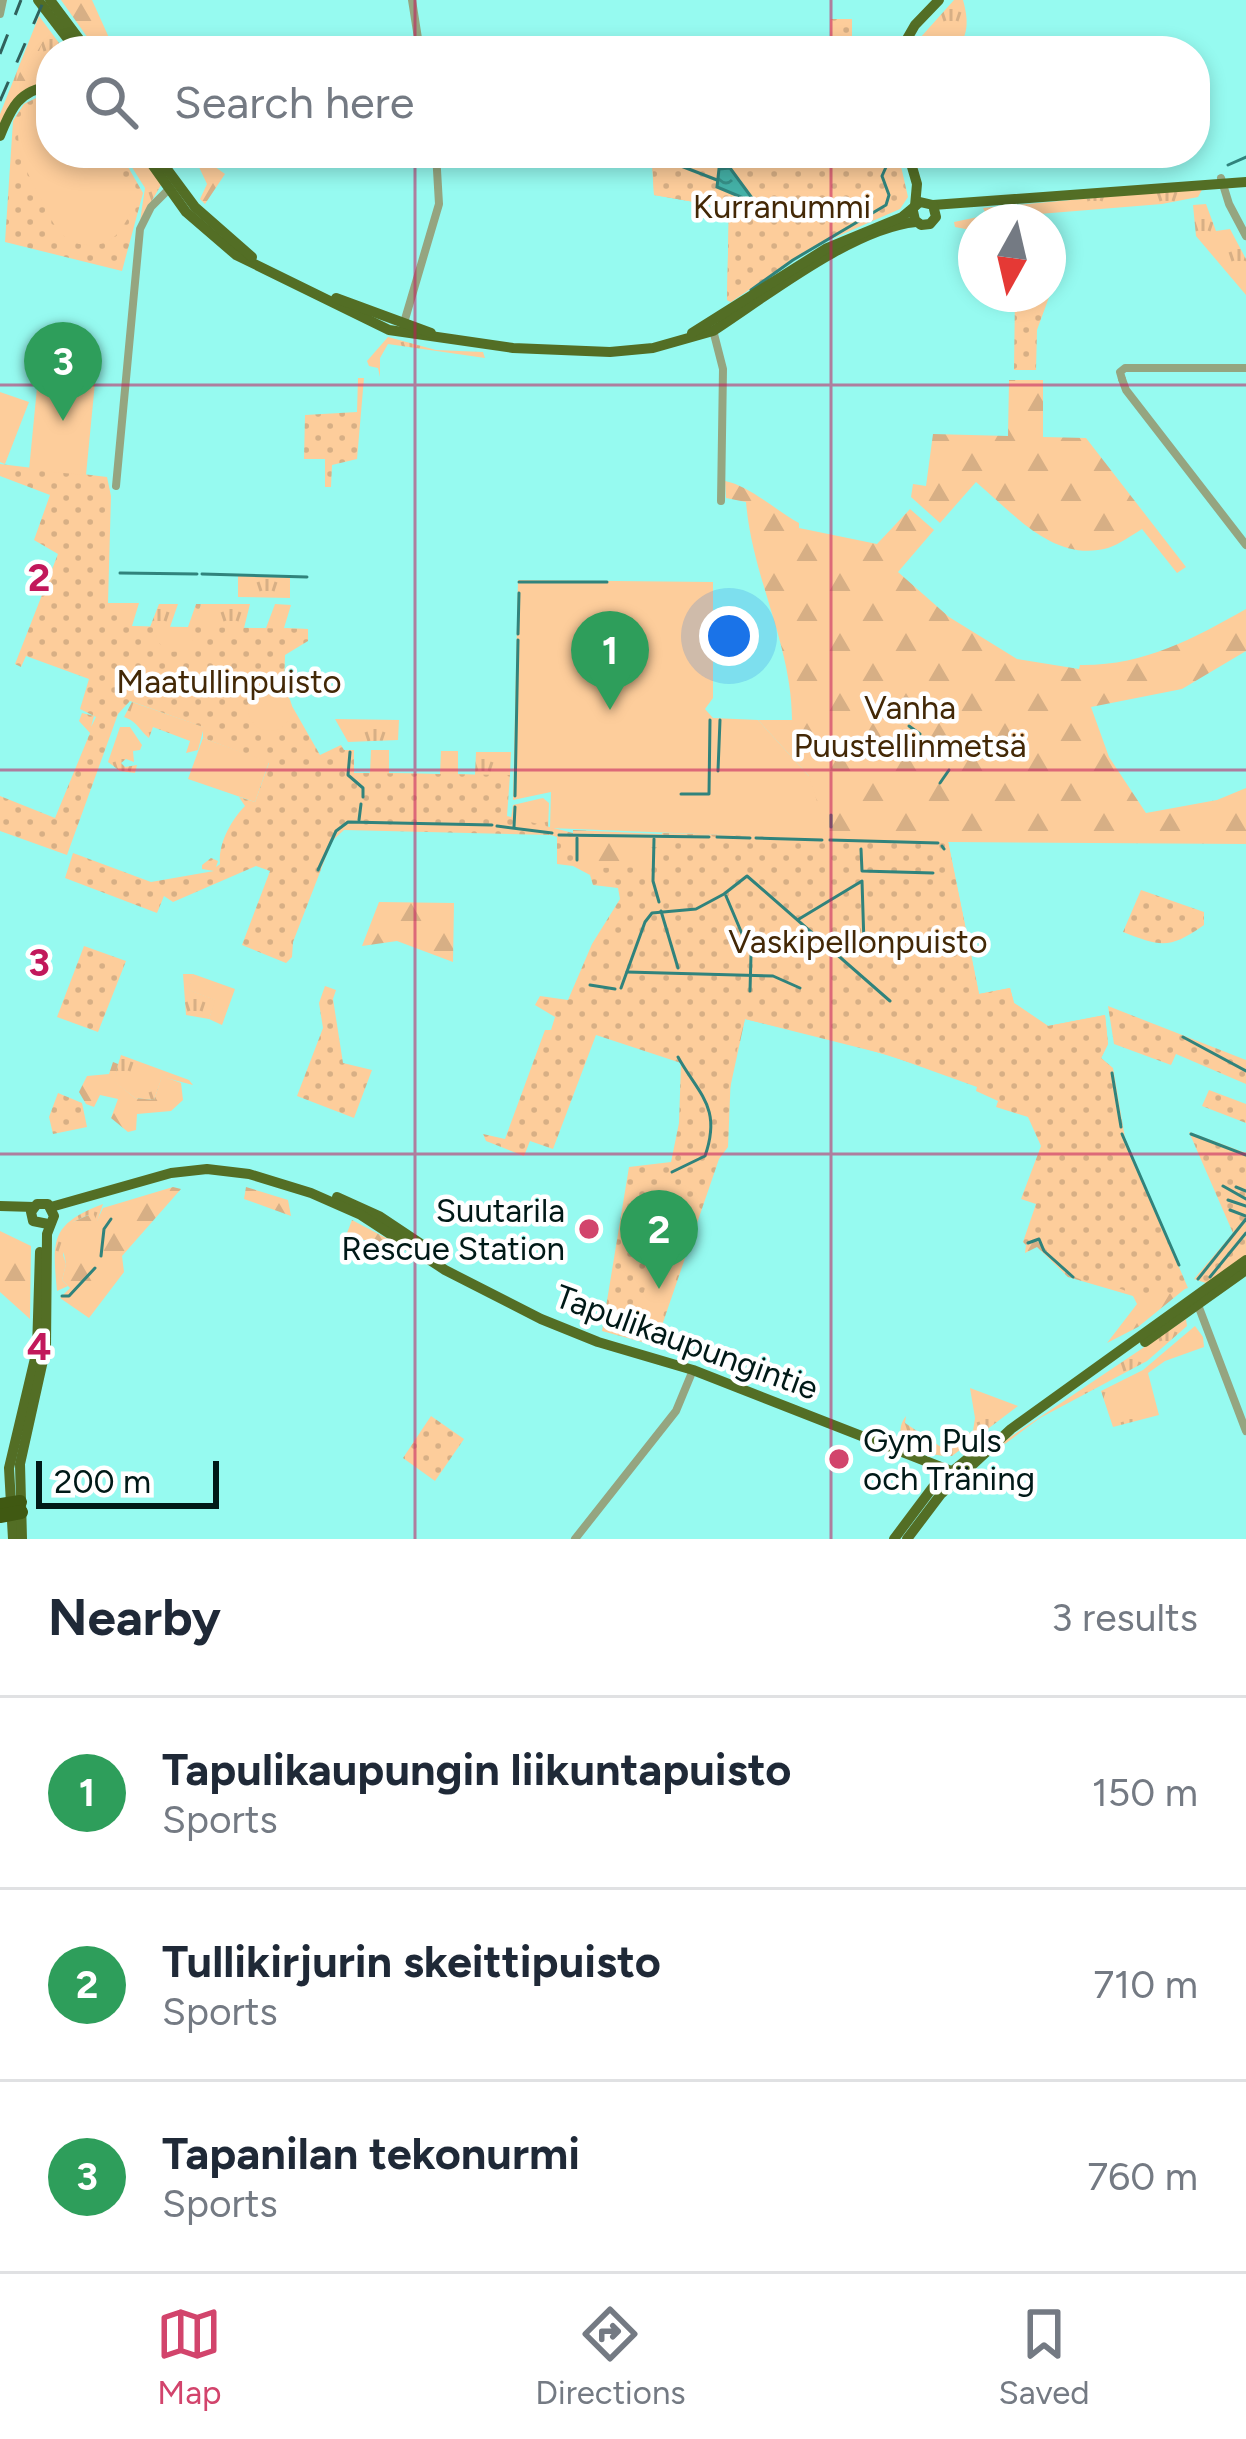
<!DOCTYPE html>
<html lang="en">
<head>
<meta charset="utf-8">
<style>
  :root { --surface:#fff; --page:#f2f2f3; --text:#1f2937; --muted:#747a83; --line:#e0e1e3; --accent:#d2446c }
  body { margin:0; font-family:Figtree,sans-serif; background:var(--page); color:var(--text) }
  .compass { position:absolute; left:958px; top:204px; width:108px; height:108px; border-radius:50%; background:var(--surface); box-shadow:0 6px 18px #0003; rotate:188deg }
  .scale { position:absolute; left:36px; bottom:30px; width:183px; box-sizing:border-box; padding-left:12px; border:6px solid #001917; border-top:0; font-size:33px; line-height:42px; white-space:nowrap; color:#001917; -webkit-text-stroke:9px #fff; paint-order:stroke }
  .you { position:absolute; left:729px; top:636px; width:42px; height:42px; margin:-30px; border:9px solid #fff; border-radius:50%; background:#1a73e8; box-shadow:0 0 0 18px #1a73e833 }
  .badge { display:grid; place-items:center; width:78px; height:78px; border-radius:50%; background:var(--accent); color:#fff; font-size:39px; font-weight:700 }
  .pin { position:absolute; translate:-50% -99px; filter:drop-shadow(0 3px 6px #0008) }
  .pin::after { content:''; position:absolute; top:63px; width:42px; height:36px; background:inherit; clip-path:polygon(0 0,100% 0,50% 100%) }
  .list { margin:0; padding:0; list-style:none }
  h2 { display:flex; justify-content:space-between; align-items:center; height:156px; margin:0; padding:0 48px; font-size:51px }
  h2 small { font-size:39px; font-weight:400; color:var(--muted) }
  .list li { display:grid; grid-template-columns:78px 1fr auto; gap:36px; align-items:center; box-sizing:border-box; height:192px; padding:0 48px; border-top:3px solid var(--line) }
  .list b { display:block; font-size:45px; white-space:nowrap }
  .list p { margin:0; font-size:39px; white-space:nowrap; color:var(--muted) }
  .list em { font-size:39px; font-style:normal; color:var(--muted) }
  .icon { flex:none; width:66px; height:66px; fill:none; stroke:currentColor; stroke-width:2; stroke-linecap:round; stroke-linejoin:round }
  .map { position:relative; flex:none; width:1246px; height:1539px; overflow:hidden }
  .search { position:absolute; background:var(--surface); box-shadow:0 6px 18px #0003; left:36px; right:36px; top:36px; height:132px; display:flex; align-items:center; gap:30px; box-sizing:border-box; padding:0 42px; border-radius:48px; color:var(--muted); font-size:45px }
  .sheet { height:732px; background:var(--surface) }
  nav { display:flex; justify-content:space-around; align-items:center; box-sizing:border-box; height:168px; border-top:3px solid var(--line); background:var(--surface); font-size:33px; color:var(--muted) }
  nav a { display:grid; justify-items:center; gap:6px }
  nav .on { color:var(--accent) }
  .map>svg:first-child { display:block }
</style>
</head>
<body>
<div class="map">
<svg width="1246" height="1539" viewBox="0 0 1246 1539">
  <defs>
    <pattern id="grass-tufts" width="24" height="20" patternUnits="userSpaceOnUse" patternTransform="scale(3)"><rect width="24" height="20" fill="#fdcd9b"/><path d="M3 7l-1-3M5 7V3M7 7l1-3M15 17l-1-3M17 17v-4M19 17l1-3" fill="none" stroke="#d7af85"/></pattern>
    <pattern id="forest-firs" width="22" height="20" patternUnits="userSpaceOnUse" patternTransform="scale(3)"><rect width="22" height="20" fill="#fdcd9b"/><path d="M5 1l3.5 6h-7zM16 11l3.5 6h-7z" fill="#d7af85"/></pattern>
    <pattern id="park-dots" width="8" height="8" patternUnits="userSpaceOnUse" patternTransform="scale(3)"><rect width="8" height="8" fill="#fdcd9b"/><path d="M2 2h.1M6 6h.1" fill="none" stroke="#d7af85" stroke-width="1.8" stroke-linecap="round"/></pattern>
    <pattern id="water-ripples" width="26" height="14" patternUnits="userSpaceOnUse" patternTransform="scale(3)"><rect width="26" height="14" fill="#44b1a7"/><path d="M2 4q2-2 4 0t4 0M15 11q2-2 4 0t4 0" fill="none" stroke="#368f87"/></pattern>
  </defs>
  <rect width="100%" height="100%" fill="#96faf0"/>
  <g fill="url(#grass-tufts)">
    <path d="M 954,0 L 963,0 C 968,18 969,32 959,47 L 965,51 L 931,51 L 929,44 L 920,38 Z"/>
    <path d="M 39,16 L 65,51 L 55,48 L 51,51 L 51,82 C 21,86 13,102 0,126 L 0,114 Z"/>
    <polygon points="123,153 141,153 161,185 140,221 145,188"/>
    <polygon points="1203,188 1198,197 1162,204 1039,214 985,212 983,208"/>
    <polygon points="1206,204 1216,231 1230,229 1246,259 1246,295 1196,236 1193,205"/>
    <polygon points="997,213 1030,216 1032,222 976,222 976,231 955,227 954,222"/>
    <polygon points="388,337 436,350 483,352 485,358 388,344 380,358 380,377 378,368 369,366 367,361"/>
    <polygon points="238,575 290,575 290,598 238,597"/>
    <polygon points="117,603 139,603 132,626 150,627 159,604 178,604 170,627 155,627 117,644"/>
    <polygon points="201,604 250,604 244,628 266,628 275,604 291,605 284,628 308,629 171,653 193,627"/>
    <path d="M 132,702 L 204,727 L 198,750 L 186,753 L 190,741 L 153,727 L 149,738 C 139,730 138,722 124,717 Z"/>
    <polygon points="335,719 399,720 398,740 348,742"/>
    <polygon points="120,727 130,727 142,745 140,750 133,751 134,762 126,759 121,763 125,767 137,765 135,773 120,771 108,762"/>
    <polygon points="354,750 354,773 370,773 371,750 389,750 389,773 440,774 441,751 458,751 458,774 475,775 476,752 511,752 510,775 370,781 320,769"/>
    <polygon points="543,798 549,803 548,829 511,819 513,805"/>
    <polygon points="183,974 193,974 189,990 216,1000 209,1019 186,1015"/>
    <polygon points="121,1055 189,1080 193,1085 162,1077 154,1100 135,1098 113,1081"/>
    <path d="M 103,1204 L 97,1222 L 88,1215 L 73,1222 L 63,1255 L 66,1264 L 62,1280 L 68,1286 L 57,1291 C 52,1239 51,1224 103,1204 Z"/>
    <polygon points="1186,1319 1187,1326 1147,1361 1040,1418 1005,1444 1003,1442"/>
    <polygon points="1195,1326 1203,1337 1204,1347 1165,1361 1148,1373 1159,1415 1113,1427 1101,1391 1143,1370"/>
    <path d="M 970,1388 L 1018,1406 L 952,1456 C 930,1457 885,1444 906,1416 L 905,1423 L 941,1447 L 973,1431 L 975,1418 Z"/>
  </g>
  <g fill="url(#forest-firs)">
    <polygon points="61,0 92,0 115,51 97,51"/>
    <polygon points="39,26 46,33 26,85 13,98 13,89"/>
    <polygon points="591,153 662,153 741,207 731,302 727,300 729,208 654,195 652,165 609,166 609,161"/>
    <polygon points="200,156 225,174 205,204 200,199 207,184 198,165"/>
    <path d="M 1009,380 L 1043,380 L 1043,437 L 1086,438 L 1186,567 L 1177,573 L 1142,529 C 1132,535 1120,544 1108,548 C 1054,563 1014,514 976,482 L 940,523 L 911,497 L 913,484 L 926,486 L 933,434 L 1008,436 Z"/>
    <path d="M 725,481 C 750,486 775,510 799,523 L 799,528 L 877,544 L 910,509 L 934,530 L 898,572 L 949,617 L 1017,659 L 1079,669 L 1080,665 C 1143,666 1193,639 1246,609 L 1246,651 L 1182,689 L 1091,707 L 1109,757 L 1146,813 L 1217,800 L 1246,788 L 1246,844 L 948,842 L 979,994 L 1010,988 L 1014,1003 L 1048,1026 L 1105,1015 L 1108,1044 L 1101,1058 L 1110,1066 L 983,1085 L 854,1045 L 745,1019 L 729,1093 L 681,1063 L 631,895 L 597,870 L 590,875 L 573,866 L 573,830 L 722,837 L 809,776 L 758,720 L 792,720 C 792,645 752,577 746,502 L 726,498 Z"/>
    <polygon points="379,902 454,903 453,962 397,941 362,946"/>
    <polygon points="113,1062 118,1064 114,1081 135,1098 154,1100 162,1076 181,1083 183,1100 171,1111 137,1114 136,1130 128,1132 111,1118 118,1099 100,1095 94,1107 86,1104 79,1092 87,1076 109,1074"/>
    <polygon points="173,1187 181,1189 122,1256 124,1272 89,1318 60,1298 70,1288 62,1280 66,1264 61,1239 73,1222 93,1213 97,1221 103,1208"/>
    <polygon points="246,1187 288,1200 291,1216 244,1199"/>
    <polygon points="352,1220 403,1247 404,1256 347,1233"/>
    <polygon points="0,1231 31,1246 30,1319 0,1292"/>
    <polygon points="1035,1240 1186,1288 1138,1327 1107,1343 1137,1304 1133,1296 1068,1277 1037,1247 1025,1253 1026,1245"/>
  </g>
  <g fill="url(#park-dots)">
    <rect x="830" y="19" width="22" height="32"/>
    <polygon points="42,95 51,95 51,153 120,153 143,193 122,271 5,242 13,121 24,104"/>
    <polygon points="652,153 898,153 908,197 900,209 813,247 731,302 727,300 729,208 654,195"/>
    <polygon points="1048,262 1052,289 1037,330 1036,370 1014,370 1015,294 1048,294"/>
    <polygon points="358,378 364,378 357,459 332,465 331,487 325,487 325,459 304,459 305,415 357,412"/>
    <path d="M 0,464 L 107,477 L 111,496 L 108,603 L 117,603 L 117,626 L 188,627 L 196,604 L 201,604 L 194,627 L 308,629 L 308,641 L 285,655 L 284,692 L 320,755 L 341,745 L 344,750 L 354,750 L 354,773 L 510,775 L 507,816 L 573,833 L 573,866 L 557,864 L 557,837 L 551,835 L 344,830 L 332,841 L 293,942 L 292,957 L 286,963 L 242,945 L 270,871 L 256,866 L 173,902 L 164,896 L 157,913 L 65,878 L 73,853 L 151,882 L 214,871 L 202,869 L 202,865 L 211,858 L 218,861 L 216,867 L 220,864 C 218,844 231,820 245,806 L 239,797 L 255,802 L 269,763 L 203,738 L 203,727 L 130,701 L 118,714 L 67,855 L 0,831 L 0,796 L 55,818 L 90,733 L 79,721 L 82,713 L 94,716 L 91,727 L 96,717 L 80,709 L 89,679 L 26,656 L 21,667 L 15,664 L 58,554 L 34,540 L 50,495 L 0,476 Z"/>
    <path d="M 662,833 L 948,841 L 979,994 L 1010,988 L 1014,1003 L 1048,1026 L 1105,1015 L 1108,1044 L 1101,1058 L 1113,1068 L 1126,1144 L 1188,1288 L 1139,1303 C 1127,1283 1098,1286 1077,1278 C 1058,1270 1050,1249 1035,1240 L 1026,1245 L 1023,1242 L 1036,1204 L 1021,1199 L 1041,1146 L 1028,1117 L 996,1107 L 998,1101 L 976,1091 L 977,1087 L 888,1055 L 745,1019 L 731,1073 L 728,1147 L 719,1159 L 657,1340 L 653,1345 L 602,1331 L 629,1167 L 671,1162 L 679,1123 L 681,1063 L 596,1035 L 553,1149 L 530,1141 L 524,1156 L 486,1141 L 483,1134 L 505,1139 L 545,1030 L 551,1030 L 555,1017 L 535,1005 L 540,996 L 568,1000 L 592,944 L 620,899 L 618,888 L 593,885 L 590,875 L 595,868 L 648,867 L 645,847 L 662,847 Z"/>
    <path d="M 1141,890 L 1204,912 L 1204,925 C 1170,949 1161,947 1123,932 Z"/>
    <polygon points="84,946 126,961 98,1032 57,1017"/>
    <polygon points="325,986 336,990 333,999 343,1063 372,1070 354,1118 297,1096 323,1028 319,1003"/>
    <polygon points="1108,1006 1246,1060 1246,1084 1176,1054 1171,1065 1114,1044"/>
    <polygon points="1209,1090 1246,1104 1246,1123 1202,1106"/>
    <polygon points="58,1093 82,1103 87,1127 53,1134 49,1117"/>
    <polygon points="1189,1132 1246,1153 1246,1257 1209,1284 1194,1279 1233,1233"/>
    <polygon points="431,1416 464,1439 435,1481 403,1458"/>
  </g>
  <g fill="#fdcd9b">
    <path d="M 51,98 L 51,153 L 107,153 L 133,200 L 135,207 C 125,220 122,235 106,242 C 94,247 80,246 69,240 C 54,231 46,208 38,193 C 19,159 0,108 51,98 Z"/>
    <polygon points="39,367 96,372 86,475 29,470"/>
    <polygon points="0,392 29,402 5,464 0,462"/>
    <polygon points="518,580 713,582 713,698 705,709 713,718 758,720 809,776 829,839 550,828 551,792 513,800"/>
    <polygon points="154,627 193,627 192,643 182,651 168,652 158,642"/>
    <circle cx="270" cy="709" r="22"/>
    <polygon points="203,738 269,762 255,802 188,779"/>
    <polygon points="193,974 235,989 222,1025 209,1019 215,1000 188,990"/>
    <polygon points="665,1237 685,1254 655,1338 633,1329 659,1240"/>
  </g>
  <polygon fill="url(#water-ripples)" stroke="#30837c" stroke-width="3" points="730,168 752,198 748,200 717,187 719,169"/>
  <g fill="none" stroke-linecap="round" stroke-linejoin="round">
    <g stroke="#30837c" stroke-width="3">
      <polyline points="1228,165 1246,157"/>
      <polyline points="681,166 717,180"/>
      <polyline points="751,290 793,260 886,205 889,195 882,176 891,156"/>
      <polyline points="120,573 197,574"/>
      <polyline points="202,574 307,577"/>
      <polyline points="519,582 607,582"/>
      <polyline points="518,634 519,593"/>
      <polyline points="909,726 920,734"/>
      <polyline points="925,740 934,749"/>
      <polyline points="350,752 348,775 363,788 363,797"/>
      <polyline points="919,756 928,748"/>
      <polyline points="718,771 720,720"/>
      <polyline points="940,783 949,770"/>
      <polyline points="681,794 709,794 710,720"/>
      <polyline points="515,796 518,640"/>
      <polyline points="359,820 361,804"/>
      <polyline points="497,826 552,833"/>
      <polyline points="514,827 515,807"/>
      <polyline points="831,827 831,815"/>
      <polyline points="559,835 709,837"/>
      <polyline points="717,837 750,838"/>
      <polyline points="577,838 577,860"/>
      <polyline points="756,838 822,840"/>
      <polyline points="654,839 653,881 659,902"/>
      <polyline points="830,840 938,843"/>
      <polyline points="942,846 944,849"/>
      <polyline points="861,849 862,871 933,873"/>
      <polyline points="318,870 336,831 348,822 492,825"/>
      <polyline points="726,896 751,955 750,991"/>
      <polyline points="661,911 678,968"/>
      <polyline points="799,919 862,881 864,944"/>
      <polyline points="627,972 773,976 800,988"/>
      <polyline points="590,985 615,989"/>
      <polyline points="621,988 645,922 652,913 696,909 724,894 747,876 890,1001"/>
      <polyline points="1183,1037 1246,1071"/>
      <polyline points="1112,1073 1121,1127"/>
      <polyline points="1122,1134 1179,1265"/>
      <polyline points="1191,1134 1246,1155"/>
      <path d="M 672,1172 L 705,1156 C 722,1107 699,1095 678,1057"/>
      <polyline points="1223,1186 1246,1199"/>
      <polyline points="1236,1187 1246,1191"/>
      <polyline points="1228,1200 1246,1206"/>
      <polyline points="1230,1210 1246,1216"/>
      <polyline points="1028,1243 1039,1239 1044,1251 1073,1277"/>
      <polyline points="101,1256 104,1229 111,1219"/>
      <polyline points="1210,1277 1246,1233"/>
      <polyline points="1198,1279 1246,1219"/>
      <polyline points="62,1296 69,1296 95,1268"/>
    </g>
    <g stroke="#95a580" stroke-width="8">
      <polyline points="412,0 420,51"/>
      <polyline points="0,14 3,0"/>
      <polyline points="1221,178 1229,204 1246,236"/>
      <polyline points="403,326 439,204 436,153"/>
      <polyline points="713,330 723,369 721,501"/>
      <polyline points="1122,379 1126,390 1246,545"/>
      <polyline points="1122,379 1120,372 1125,368 1246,368"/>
      <polyline points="116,486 140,229 151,207 170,188"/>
      <polyline points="1198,1305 1246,1431"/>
      <polyline points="575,1539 676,1411 693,1370"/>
    </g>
    <g stroke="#536e25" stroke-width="10">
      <polyline points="38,0 77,51"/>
      <polyline points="50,0 88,51"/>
      <polyline points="900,51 915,25 939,0"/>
      <path d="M 0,136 C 11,108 19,90 51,86"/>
      <path d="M 144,153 L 186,212 L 236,255 L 389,330 L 513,348 L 610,352 L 653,348 L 713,331 C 767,296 853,228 916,222"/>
      <polyline points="155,153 195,207 252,257"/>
      <polyline points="908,153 917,184 915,206"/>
      <polyline points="933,205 1246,182"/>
      <polyline points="336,298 431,333"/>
      <polyline points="692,333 827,248 902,217 920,202 933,205 936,217 930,224 921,225 915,220 913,211"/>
      <polyline points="337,1197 379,1216 430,1250"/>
      <polyline points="0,1206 34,1207"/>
      <polyline points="51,1207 171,1173 207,1169 249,1174 311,1193 361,1215 445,1270 541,1319 598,1342 693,1370 951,1471"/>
      <polyline points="1145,1342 1246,1270"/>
      <polyline points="13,1539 9,1468 37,1350 40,1252"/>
      <polyline points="22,1539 20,1464 46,1347 47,1234 54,1216 48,1204 37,1204 31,1212 33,1221 48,1224"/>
      <polyline points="894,1539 933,1487 983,1446"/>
      <polyline points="907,1539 941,1494 1011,1429 1246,1260"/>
    </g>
    <g stroke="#405912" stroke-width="14">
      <polyline points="0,1505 20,1502"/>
      <polyline points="0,1516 21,1512"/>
    </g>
    <g stroke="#30615c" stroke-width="3" stroke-dasharray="21 21" stroke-linecap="butt">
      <polyline points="0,54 21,0"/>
      <polyline points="0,101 44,0"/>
    </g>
  </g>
  <path fill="none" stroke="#c2185b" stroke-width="3" stroke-opacity="0.55" d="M 415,0 L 415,51M 831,0 L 831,51M 415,153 L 415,1539M 831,153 L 831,1539M 0,385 L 1246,385M 0,770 L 1246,770M 0,1154 L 1246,1154"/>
  <g fill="#d2446c" stroke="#fff" stroke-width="4.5">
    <circle cx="589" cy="1229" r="12"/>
    <circle cx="839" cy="1459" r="12"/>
  </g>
  <g text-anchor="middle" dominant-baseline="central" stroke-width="9" stroke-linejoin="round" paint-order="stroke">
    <g font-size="33" fill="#432806" stroke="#fff">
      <text x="782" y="206">Kurranummi</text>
      <text x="229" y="681">Maatullinpuisto</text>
      <text x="910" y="707">Vanha<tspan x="910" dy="38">Puustellinmetsä</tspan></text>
      <text x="858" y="941">Vaskipellonpuisto</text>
    </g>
    <g font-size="33" fill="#001917" stroke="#fff" text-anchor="end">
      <text x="565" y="1210">Suutarila<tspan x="565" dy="38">Rescue Station</tspan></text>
      <text x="863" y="1440" text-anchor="start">Gym Puls<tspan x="863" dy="38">och Träning</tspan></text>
    </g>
    <g font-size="33" fill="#001917" stroke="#fff">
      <text transform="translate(687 1342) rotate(20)">Tapulikaupungintie</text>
    </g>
  </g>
  <g font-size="39" text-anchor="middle" font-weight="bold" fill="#c2185b" stroke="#fff" stroke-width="9" stroke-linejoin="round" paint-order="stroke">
    <text x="39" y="591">2</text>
    <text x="39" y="976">3</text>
    <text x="39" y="1360">4</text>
  </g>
</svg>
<svg class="compass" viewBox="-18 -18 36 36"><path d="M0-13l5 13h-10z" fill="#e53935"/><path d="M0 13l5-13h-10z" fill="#747a83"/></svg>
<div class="scale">200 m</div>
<div class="you"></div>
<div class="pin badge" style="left:610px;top:710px;background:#2e9e5b">1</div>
<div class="pin badge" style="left:659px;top:1289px;background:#2e9e5b">2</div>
<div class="pin badge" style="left:63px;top:421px;background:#2e9e5b">3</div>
<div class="search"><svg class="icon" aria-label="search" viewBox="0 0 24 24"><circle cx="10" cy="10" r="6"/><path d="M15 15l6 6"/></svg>Search here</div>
</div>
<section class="sheet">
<h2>Nearby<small>3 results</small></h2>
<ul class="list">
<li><span class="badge" style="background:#2e9e5b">1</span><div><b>Tapulikaupungin liikuntapuisto</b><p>Sports</p></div><em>150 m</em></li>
<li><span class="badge" style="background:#2e9e5b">2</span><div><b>Tullikirjurin skeittipuisto</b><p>Sports</p></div><em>710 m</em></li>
<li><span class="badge" style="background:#2e9e5b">3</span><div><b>Tapanilan tekonurmi</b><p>Sports</p></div><em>760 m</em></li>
</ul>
</section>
<nav>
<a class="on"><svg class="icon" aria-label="map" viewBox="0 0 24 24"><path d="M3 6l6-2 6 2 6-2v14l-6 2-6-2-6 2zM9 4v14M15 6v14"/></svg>Map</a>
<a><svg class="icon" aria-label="directions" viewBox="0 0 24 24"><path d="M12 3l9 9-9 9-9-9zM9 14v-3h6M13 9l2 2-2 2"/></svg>Directions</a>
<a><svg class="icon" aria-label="saved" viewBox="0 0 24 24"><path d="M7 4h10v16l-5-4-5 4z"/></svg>Saved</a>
</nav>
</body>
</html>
